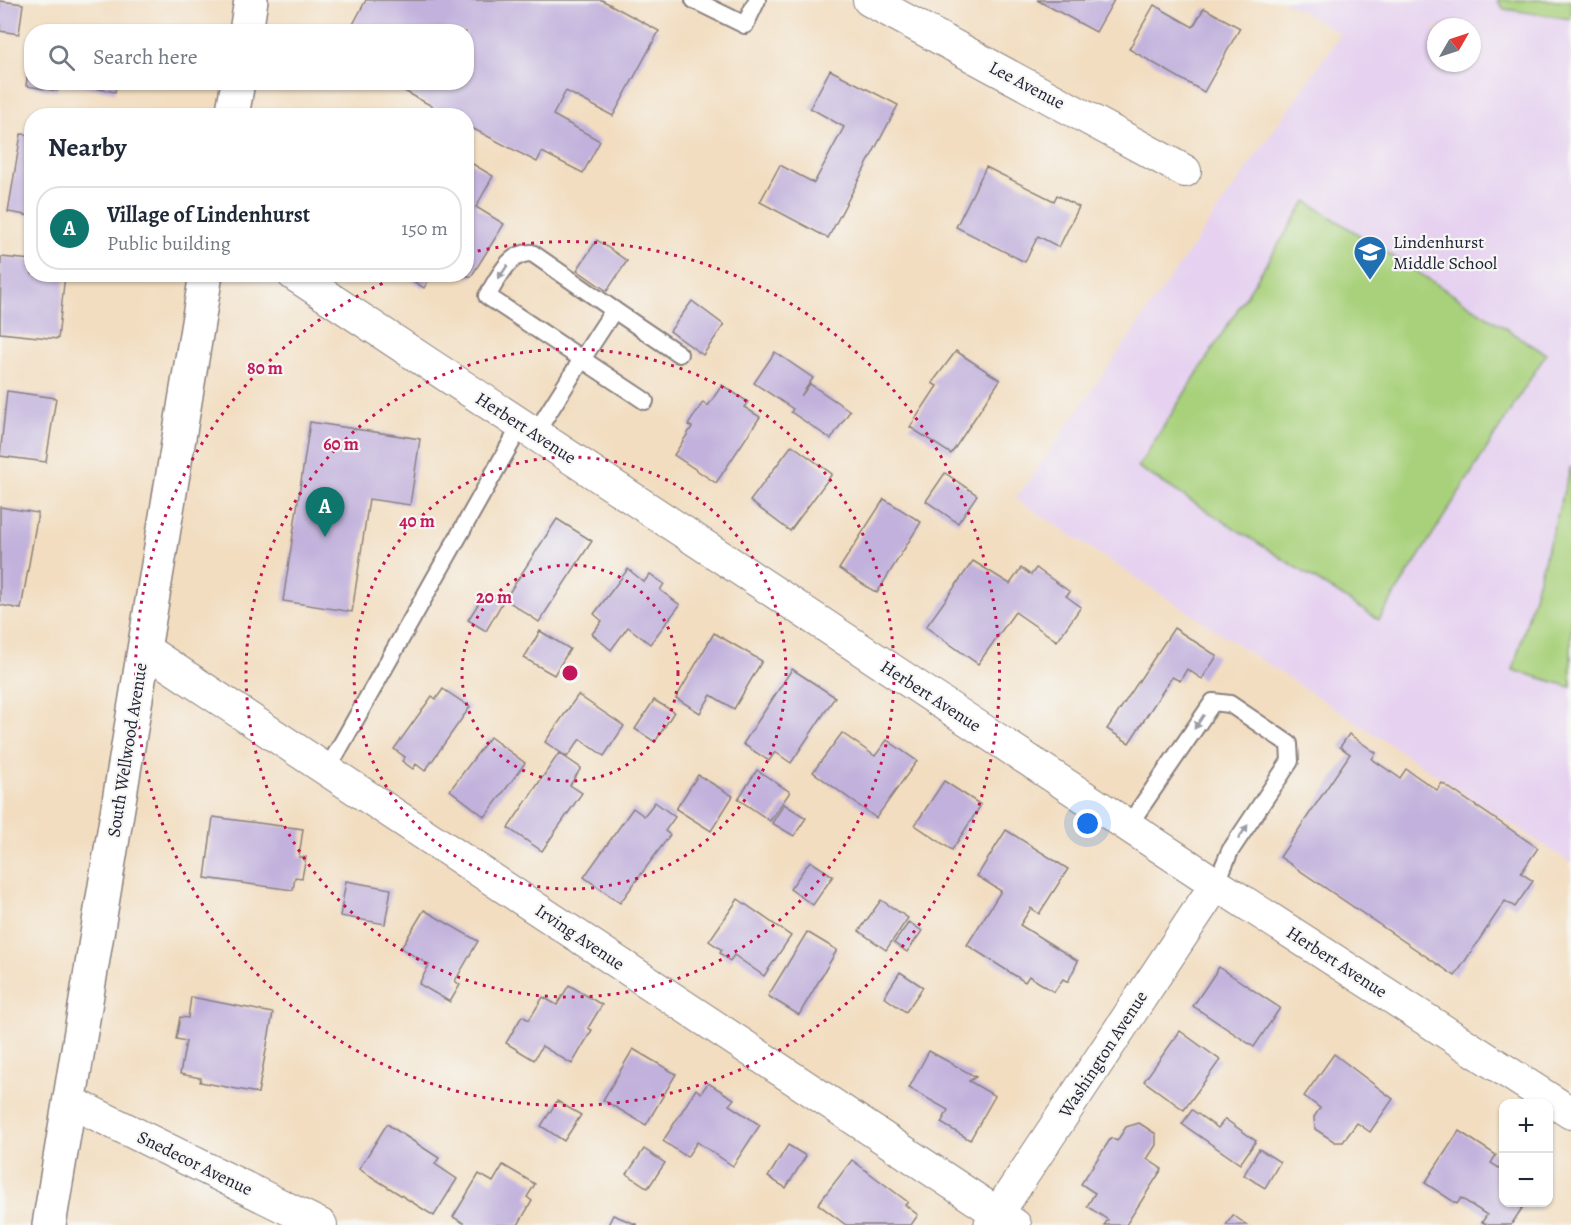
<!DOCTYPE html>
<html lang="en">
<head>
<meta charset="utf-8">
<style>
  :root { --surface:#fff; --page:#f2f2f3; --text:#1f2937; --muted:#747a83; --line:#e0e1e3; --accent:#0f766e }
  body { margin:0; font-family:Alegreya,serif; background:var(--page); color:var(--text) }
  .controls { position:absolute; right:18px; bottom:18px; display:grid; overflow:hidden; border-radius:12px; box-shadow:0 2px 4px #0004 }
  .controls button { width:54px; height:54px; display:grid; place-items:center; padding:0; border:0; border-bottom:2px solid var(--line); background:var(--surface); color:var(--text); font:30px sans-serif }
  .compass { position:absolute; left:1427px; top:18px; width:54px; height:54px; border-radius:50%; background:var(--surface); box-shadow:0 2px 4px #0004; rotate:51deg }
  .you { position:absolute; left:1088px; top:824px; width:21px; height:21px; margin:-15px; border:4px solid #fff; border-radius:50%; background:#1a73e8; box-shadow:0 0 0 9px #1a73e833 }
  .badge { display:grid; place-items:center; width:39px; height:39px; border-radius:50%; background:var(--accent); color:#fff; font-size:20px; font-weight:700 }
  .pin { position:absolute; translate:-50% -50px; filter:drop-shadow(0 2px 3px #0008) }
  .pin::after { content:''; position:absolute; top:32px; width:21px; height:18px; background:inherit; clip-path:polygon(0 0,100% 0,50% 100%) }
  .list { margin:0; padding:0; list-style:none }
  h2 { display:flex; justify-content:space-between; align-items:center; height:78px; margin:0; padding:0 24px; font-size:26px }
  h2 small { font-size:20px; font-weight:400; color:var(--muted) }
  .list li { display:grid; grid-template-columns:39px 1fr auto; gap:18px; align-items:center; box-sizing:border-box; height:84px; margin:0 12px 12px; padding:0 12px; border:2px solid var(--line); border-radius:24px }
  .list b { display:block; font-size:22px; white-space:nowrap }
  .list p { margin:0; font-size:20px; white-space:nowrap; color:var(--muted) }
  .list em { font-size:20px; font-style:normal; color:var(--muted) }
  .icon { flex:none; width:33px; height:33px; fill:none; stroke:currentColor; stroke-width:2; stroke-linecap:round; stroke-linejoin:round }
  .map { position:relative; flex:none; width:1571px; height:1225px; overflow:hidden }
  .search { position:absolute; background:var(--surface); box-shadow:0 2px 4px #0004; left:24px; top:24px; width:450px; height:66px; display:flex; align-items:center; gap:15px; box-sizing:border-box; padding:0 21px; border-radius:24px; color:var(--muted); font-size:22px }
  .panel { position:absolute; background:var(--surface); box-shadow:0 2px 4px #0004; left:24px; top:108px; width:450px; height:174px; border-radius:24px }
  .map>svg:first-child { display:block }
</style>
</head>
<body>
<div class="map">
<svg width="1571" height="1225" viewBox="0 0 1571 1225">
  <rect width="100%" height="100%" fill="#f6f6f2"/>
  <filter id="ink" filterUnits="userSpaceOnUse"><feTurbulence type="fractalNoise" baseFrequency=".0167" numOctaves="2"/><feDisplacementMap in="SourceGraphic" scale="12" xChannelSelector="R" yChannelSelector="G"/><feConvolveMatrix kernelMatrix="1 2 1 2 8 2 1 2 1" color-interpolation-filters="sRGB"/></filter>
  <filter id="wash" filterUnits="userSpaceOnUse"><feTurbulence type="fractalNoise" baseFrequency=".008" numOctaves="4" result="noise"/><feDisplacementMap in="SourceGraphic" scale="24" xChannelSelector="R" yChannelSelector="G"/><feGaussianBlur stdDeviation="1.35" result="paint"/><feColorMatrix in="noise" values="0 0 0 0 0 0 0 0 0 0 0 0 0 0 0 0 0 1.4 0 .05"/><feComposite in="paint" operator="in"/></filter>
  <g filter="url(#wash)">
    <rect width="100%" height="100%" fill="#f2ddc0"/>
    <path fill="#e6d2f0" fill-rule="evenodd" d="M 1282,0 L 1571,0 L 1571,863 L 1016,499 L 1341,34 ZM 1436,27 L 1472,27 L 1472,63 L 1436,63 Z"/>
    <g fill="#a9d17c" stroke="#667a5c" stroke-width="1.5">
      <polygon points="1497,0 1571,0 1571,19 1504,9"/>
      <polygon points="1306,201 1546,354 1379,620 1138,467"/>
      <polygon points="1571,466 1571,687 1513,670"/>
    </g>
    <g id="blocks">
      <g fill="#c1b1dc">
        <polygon points="366,0 602,0 659,31 613,116 566,91 553,115 600,141 583,173 542,152 537,162 466,125 466,116 450,116 388,82 466,82 466,32 349,32"/>
        <polygon points="1037,0 1114,0 1096,32"/>
        <polygon points="0,1 23,4 19,34 0,31"/>
        <polygon points="1154,5 1193,27 1204,8 1240,28 1204,92 1129,49"/>
        <polygon points="30,56 32,82 58,82 57,91 26,86"/>
        <polygon points="830,70 898,105 828,238 760,202 780,165 814,183 844,127 810,108"/>
        <polygon points="61,82 117,82 115,92"/>
        <polygon points="21,134 32,135 32,216 8,212"/>
        <polygon points="466,160 493,176 476,207 504,224 471,277 466,275"/>
        <polygon points="986,167 1054,201 1057,195 1079,207 1059,247 1038,236 1025,262 956,227"/>
        <polygon points="597,240 627,261 607,291 577,270"/>
        <polygon points="1,257 32,260 32,274 65,274 58,339 0,333"/>
        <polygon points="402,274 432,274 424,288"/>
        <polygon points="692,301 724,325 703,355 670,331"/>
        <polygon points="956,351 1000,380 951,454 910,427 937,386 932,383"/>
        <polygon points="775,352 813,378 801,396 810,384 850,411 831,439 791,412 793,409 754,383"/>
        <polygon points="722,385 748,402 744,407 760,417 716,483 674,455 692,427 688,425 703,402 708,406"/>
        <polygon points="7,391 56,398 46,462 0,456"/>
        <polygon points="310,422 420,439 410,505 369,499 352,612 283,601"/>
        <polygon points="792,445 832,474 790,531 750,501"/>
        <polygon points="945,473 977,495 958,523 926,501"/>
        <polygon points="884,499 921,522 877,593 839,569"/>
        <polygon points="0,507 38,513 21,609 0,605"/>
        <polygon points="557,519 592,541 539,622 505,599"/>
        <polygon points="973,561 1010,584 1021,568 1031,575 1036,568 1070,592 1066,596 1081,607 1057,641 1015,612 978,664 926,627"/>
        <polygon points="628,569 644,582 650,574 664,584 660,590 680,605 650,644 628,627 611,650 592,634 602,621 594,614"/>
        <polygon points="485,593 502,603 486,631 468,620"/>
        <polygon points="1174,628 1217,656 1202,679 1187,669 1180,681 1172,677 1129,743 1107,729"/>
        <polygon points="540,631 570,649 554,675 524,658"/>
        <polygon points="714,633 762,661 734,709 711,695 700,713 676,698"/>
        <polygon points="792,669 835,697 791,763 775,752 769,761 743,744"/>
        <polygon points="443,689 470,707 425,771 416,764 413,769 402,761 405,757 394,749 432,696 436,699"/>
        <polygon points="578,695 624,726 604,756 580,739 567,757 545,742"/>
        <polygon points="654,700 674,712 655,742 635,729"/>
        <polygon points="842,733 875,756 887,740 917,761 876,818 813,772"/>
        <polygon points="1349,734 1376,753 1372,759 1400,778 1406,769 1437,790 1442,783 1538,848 1521,873 1533,881 1515,907 1505,901 1455,976 1280,857 1350,754 1340,747"/>
        <polygon points="490,737 525,763 485,817 450,790"/>
        <polygon points="559,753 581,768 570,785 582,793 542,851 508,828"/>
        <polygon points="757,770 790,792 770,821 738,799"/>
        <polygon points="698,775 733,796 711,831 676,809"/>
        <polygon points="944,781 981,805 952,850 915,825"/>
        <polygon points="655,802 675,817 665,831 670,835 620,903 584,877 633,808 644,816"/>
        <polygon points="784,804 806,818 794,836 772,823"/>
        <polygon points="213,817 303,829 299,857 306,857 302,878 295,877 293,890 205,878"/>
        <polygon points="1006,830 1068,869 1039,914 1031,908 1020,925 1078,961 1068,982 1063,979 1054,992 1029,976 1025,982 967,945 1001,891 977,876"/>
        <polygon points="810,861 833,876 813,905 790,889"/>
        <polygon points="346,881 391,889 385,924 340,916"/>
        <polygon points="738,899 791,936 764,976 734,955 730,961 720,953 722,950 709,941"/>
        <polygon points="881,900 908,918 886,950 859,931"/>
        <polygon points="424,910 478,941 455,981 460,985 450,1002 419,984 429,965 401,948"/>
        <polygon points="909,922 922,931 907,952 894,943"/>
        <polygon points="807,932 837,950 799,1015 768,996"/>
        <polygon points="1219,967 1280,1008 1254,1047 1193,1006"/>
        <polygon points="900,972 923,987 906,1012 884,997"/>
        <polygon points="569,985 602,1005 588,1028 592,1030 572,1064 542,1046 534,1060 506,1043 522,1016 529,1020 543,997 557,1005"/>
        <polygon points="191,997 273,1013 258,1093 200,1082 201,1078 180,1074 186,1041 176,1039 180,1017 188,1018"/>
        <polygon points="1180,1031 1220,1060 1184,1110 1144,1081"/>
        <polygon points="633,1049 676,1074 646,1125 603,1100"/>
        <polygon points="929,1051 976,1077 969,1081 995,1096 970,1140 941,1123 948,1110 909,1088"/>
        <polygon points="1334,1054 1393,1099 1370,1132 1357,1123 1343,1142 1335,1142 1315,1129 1314,1117 1320,1108 1304,1096"/>
        <polygon points="708,1083 734,1099 729,1105 760,1125 733,1166 697,1142 687,1157 663,1141 696,1089 701,1093"/>
        <polygon points="557,1101 581,1115 564,1141 541,1126"/>
        <polygon points="1192,1110 1218,1128 1225,1119 1256,1141 1240,1164 1182,1124"/>
        <polygon points="1139,1123 1156,1134 1156,1145 1147,1159 1162,1169 1126,1225 1104,1225 1108,1220 1087,1206 1095,1193 1081,1184 1111,1138 1117,1141 1126,1127"/>
        <polygon points="387,1124 439,1158 435,1164 457,1179 434,1216 359,1169"/>
        <polygon points="1459,1131 1496,1155 1491,1163 1504,1171 1504,1202 1526,1202 1511,1225 1488,1225 1482,1222 1487,1215 1461,1198 1457,1204 1425,1183"/>
        <polygon points="788,1145 806,1156 786,1188 768,1177"/>
        <polygon points="644,1149 665,1163 648,1188 627,1174"/>
        <polygon points="1259,1149 1280,1162 1265,1188 1244,1175"/>
        <polygon points="852,1160 908,1202 905,1205 918,1215 911,1225 846,1225 818,1204"/>
        <polygon points="503,1165 535,1184 527,1197 532,1201 518,1225 467,1225 453,1217 479,1174 493,1182"/>
        <polygon points="613,1215 638,1225 608,1225"/>
        <polygon points="1233,1215 1247,1225 1226,1225"/>
      </g>
    </g>
  </g>
  <g filter="url(#ink)">
    <use href="#blocks" fill-opacity="0" stroke="#8a807e" stroke-width="1.5"/>
    <g fill="none" stroke-linecap="round" stroke-linejoin="round">
      <g stroke="#8a807e" stroke-width="20">
        <g id="service">
          <polyline points="694,0 745,25 757,0"/>
          <polyline points="614,310 679,354"/>
          <path d="M 535,434 C 561,392 587,351 614,310 L 532,253 C 508,252 499,278 487,296 L 645,401"/>
          <polyline points="327,770 521,425"/>
          <polyline points="1128,826 1213,702 1230,704 1289,744 1290,761 1230,851 1216,884"/>
        </g>
      </g>
      <g stroke="#8a807e" stroke-width="34">
        <g id="minor">
          <polyline points="869,0 1185,171"/>
          <polyline points="293,274 1216,884 1571,1113"/>
          <polyline points="144,649 1015,1225"/>
          <polyline points="69,1101 321,1225"/>
          <polyline points="990,1225 1216,884"/>
        </g>
      </g>
      <g stroke="#8a807e" stroke-width="36">
        <g id="secondary">
          <polyline points="246,32 251,0"/>
          <polyline points="232,116 238,82"/>
          <polyline points="49,1225 206,274"/>
        </g>
      </g>
      <use href="#service" stroke="#fff" stroke-width="16"/>
      <use href="#minor" stroke="#fff" stroke-width="32"/>
      <use href="#secondary" stroke="#fff" stroke-width="33"/>
    </g>
    <defs><path id="oneway-solid" d="M-6-.8H1V-3.2L6.5 0L1 3.2V.8H-6Z" transform="scale(1.5)"/></defs>
    <g fill="#9c9ca7">
      <use href="#oneway-solid" transform="translate(503 272) rotate(124)"/>
      <use href="#oneway-solid" transform="translate(1199 722) rotate(124)"/>
      <use href="#oneway-solid" transform="translate(1243 832) rotate(-56)"/>
    </g>
  </g>
  <g fill="none" stroke="#c2185b" stroke-width="3" stroke-dasharray="3 6">
    <circle cx="570" cy="673" r="108"/>
    <circle cx="570" cy="673" r="216"/>
    <circle cx="570" cy="673" r="324"/>
    <path d="M469 253A432 432 0 1 1 401 275"/>
  </g>
  <defs>
    <g id="school-pin" transform="scale(1.725)"><path d="M0 17L-7.5 6A9.5 9.5 0 1 1 7.5 6Z" fill="#1f6fb2" stroke="#f6f6f2"/><path d="M0-5L7-2L0 1L-7-2ZM-4 1L0 2.5L4 1V4Q0 6-4 4Z" fill="#fff"/></g>
  </defs>
  <g fill-rule="evenodd">
    <use href="#school-pin" x="1370" y="252"/>
  </g>
  <g text-anchor="middle" dominant-baseline="central" stroke-width="4.5" stroke-linejoin="round" paint-order="stroke">
    <g font-size="18" fill="#22223b" stroke="#f6f6f2">
      <text transform="translate(1027 85) rotate(28)">Lee Avenue</text>
      <text transform="translate(526 428) rotate(33)">Herbert Avenue</text>
      <text transform="translate(931 696) rotate(33)">Herbert Avenue</text>
      <text transform="translate(127 750) rotate(-81)">South Wellwood Avenue</text>
      <text transform="translate(580 937) rotate(34)">Irving Avenue</text>
      <text transform="translate(1337 962) rotate(33)">Herbert Avenue</text>
      <text transform="translate(1103 1054) rotate(-57)">Washington Avenue</text>
      <text transform="translate(195 1163) rotate(26)">Snedecor Avenue</text>
    </g>
    <g font-size="18" fill="#22223b" stroke="#f6f6f2" text-anchor="start">
      <text x="1393" y="242">Lindenhurst<tspan x="1393" dy="21">Middle School</tspan></text>
    </g>
  </g>
  <circle cx="570" cy="673" r="9" fill="#c2185b" stroke="#f6f6f2" stroke-width="3"/>
  <g font-size="18" text-anchor="middle" font-weight="bold" fill="#c2185b" stroke="#f6f6f2" stroke-width="4.5" stroke-linejoin="round" paint-order="stroke">
    <text x="265" y="374">80 m</text>
    <text x="341" y="450">60 m</text>
    <text x="417" y="527">40 m</text>
    <text x="494" y="603">20 m</text>
  </g>
</svg>
<div class="controls">
<button>+</button>
<button>−</button>
</div>
<svg class="compass" viewBox="-18 -18 36 36"><path d="M0-13l5 13h-10z" fill="#e53935"/><path d="M0 13l5-13h-10z" fill="#747a83"/></svg>
<div class="you"></div>
<div class="pin badge" style="left:325px;top:537px">A</div>
<div class="search"><svg class="icon" aria-label="search" viewBox="0 0 24 24"><circle cx="10" cy="10" r="6"/><path d="M15 15l6 6"/></svg>Search here</div>
<section class="panel">
<h2>Nearby<small></small></h2>
<ul class="list">
<li><span class="badge">A</span><div><b>Village of Lindenhurst</b><p>Public building</p></div><em>150 m</em></li>
</ul>
</section>
</div>
</body>
</html>
